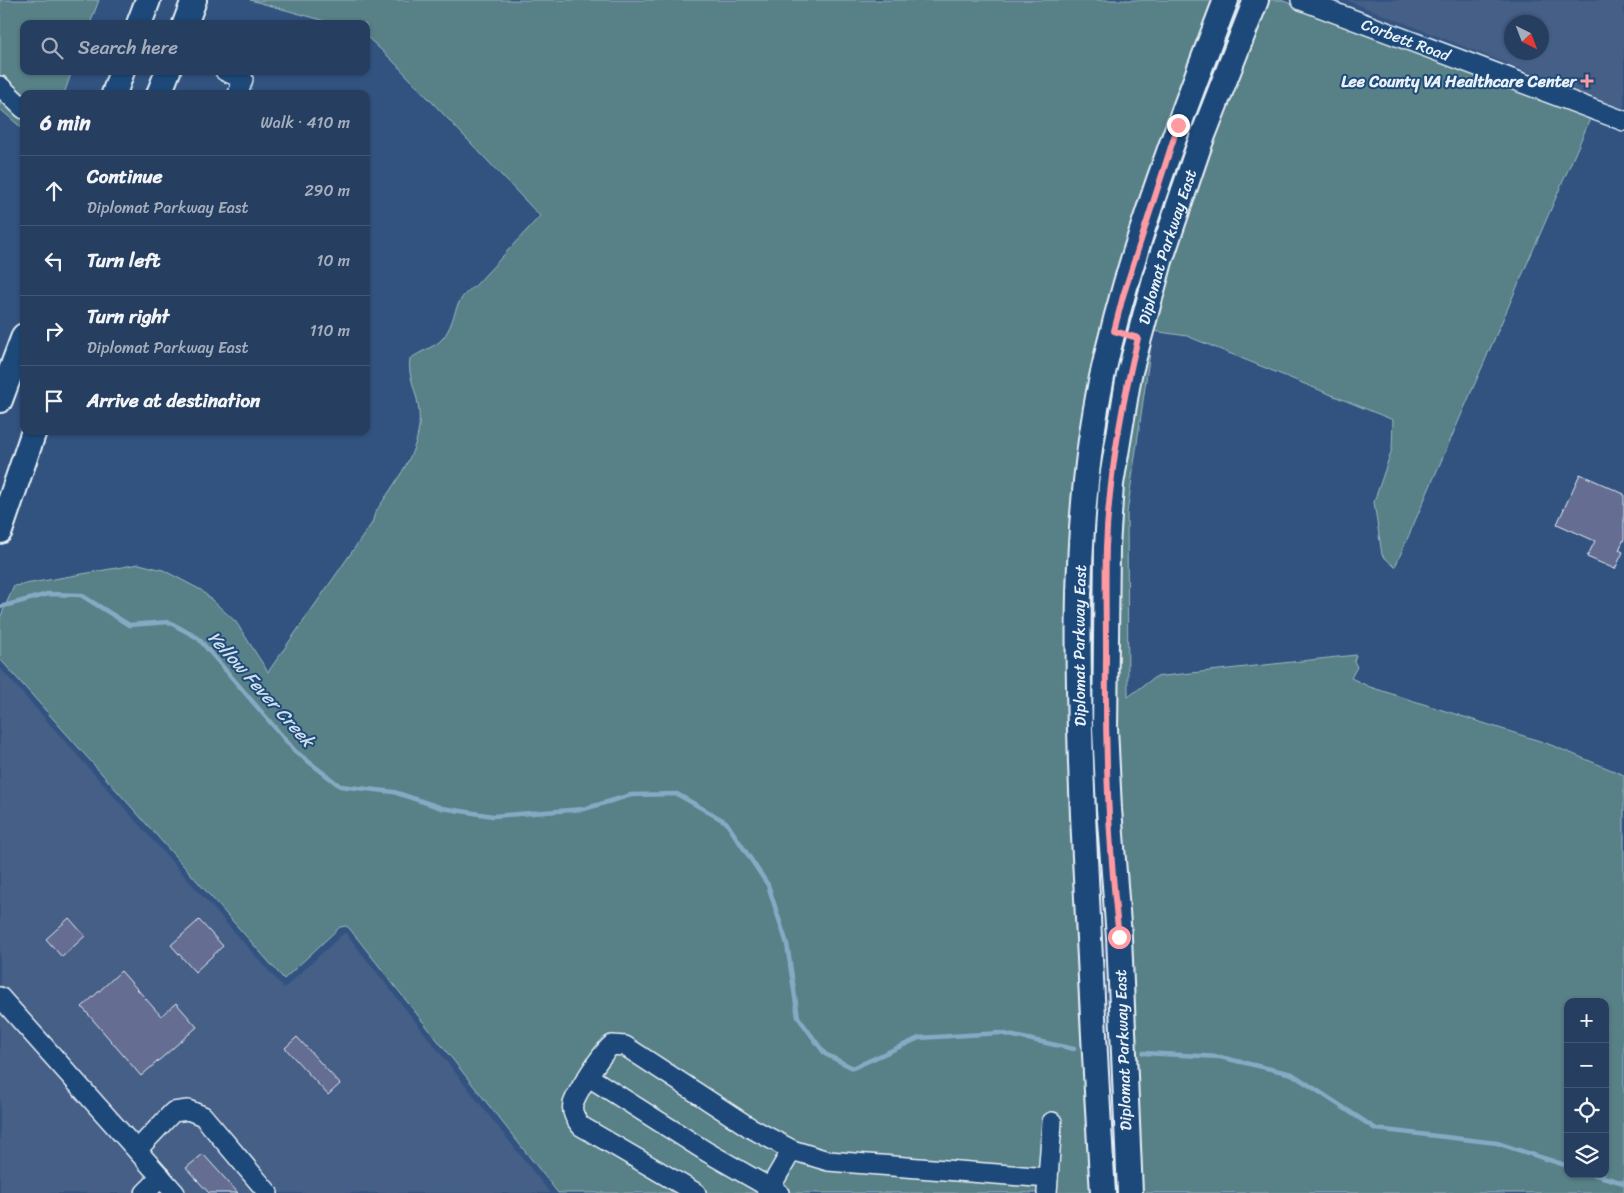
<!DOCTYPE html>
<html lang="en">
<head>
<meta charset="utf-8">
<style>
  :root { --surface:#263e60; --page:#2e4566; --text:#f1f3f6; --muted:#a4aebd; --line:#425775 }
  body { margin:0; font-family:Sriracha,sans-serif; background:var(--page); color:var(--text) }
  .controls { position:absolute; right:15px; bottom:15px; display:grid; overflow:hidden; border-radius:10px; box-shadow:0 1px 4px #0004 }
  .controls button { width:45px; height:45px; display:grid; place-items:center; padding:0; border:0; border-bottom:1px solid var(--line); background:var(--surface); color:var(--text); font:25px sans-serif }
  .compass { position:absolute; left:1504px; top:15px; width:45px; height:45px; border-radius:50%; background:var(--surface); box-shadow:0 1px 4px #0004; rotate:138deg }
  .stop { position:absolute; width:15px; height:15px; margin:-11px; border:4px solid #ff9aa2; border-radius:50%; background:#fff }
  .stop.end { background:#ff9aa2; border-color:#fff; box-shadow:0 1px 5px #0008 }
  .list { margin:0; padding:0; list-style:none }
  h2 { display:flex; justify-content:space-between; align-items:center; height:65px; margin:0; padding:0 20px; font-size:21px }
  h2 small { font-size:16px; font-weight:400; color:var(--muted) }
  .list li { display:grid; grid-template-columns:32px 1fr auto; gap:15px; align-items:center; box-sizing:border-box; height:70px; padding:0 20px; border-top:1px solid var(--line) }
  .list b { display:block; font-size:19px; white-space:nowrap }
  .list p { margin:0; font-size:16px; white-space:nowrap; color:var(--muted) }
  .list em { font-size:16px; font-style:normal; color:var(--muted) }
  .icon { flex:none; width:28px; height:28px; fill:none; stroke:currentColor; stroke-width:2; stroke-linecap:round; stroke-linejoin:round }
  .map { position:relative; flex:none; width:1624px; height:1193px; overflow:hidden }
  .search { position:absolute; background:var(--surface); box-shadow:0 1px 4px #0004; left:20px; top:20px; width:350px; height:55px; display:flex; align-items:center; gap:12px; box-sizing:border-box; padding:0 18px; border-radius:10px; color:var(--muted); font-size:19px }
  .panel { position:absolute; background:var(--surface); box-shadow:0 1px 4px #0004; left:20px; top:90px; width:350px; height:345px; border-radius:10px }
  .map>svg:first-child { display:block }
</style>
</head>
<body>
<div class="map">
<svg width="1624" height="1193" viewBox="0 0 1624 1193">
  <rect width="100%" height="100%" fill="#325380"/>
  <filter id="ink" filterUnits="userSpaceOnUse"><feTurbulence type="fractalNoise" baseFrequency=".02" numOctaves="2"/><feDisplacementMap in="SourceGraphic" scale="10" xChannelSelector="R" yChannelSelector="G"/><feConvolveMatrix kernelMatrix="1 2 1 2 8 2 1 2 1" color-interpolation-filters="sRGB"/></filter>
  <g filter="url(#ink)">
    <g fill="#445e87" fill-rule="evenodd">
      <path d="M 1346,0 L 1624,0 L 1624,110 ZM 1512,22 L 1542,22 L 1542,52 L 1512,52 Z"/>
      <polygon points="0,668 284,988 345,932 550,1193 0,1193"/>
    </g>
    <g fill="#588087" stroke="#a0b8c0" fill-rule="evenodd">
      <polygon points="0,0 99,0 90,24 24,24 24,71 72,71 64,94 24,94 24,100 0,77"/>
      <path d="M 250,0 L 1217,0 L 1088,414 L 1095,1193 L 558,1193 L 349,928 L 346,926 L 340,927 L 284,979 L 0,659 L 0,618 L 14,586 L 139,564 L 163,570 L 201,590 L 236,622 L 268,672 L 372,523 L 375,513 C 394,483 423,450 419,412 C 418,393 407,377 410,359 C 420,351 436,347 443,338 C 458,319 451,301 475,286 L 540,216 L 392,60 L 366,36 L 366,24 L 336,24 Z"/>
      <polygon points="1234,0 1247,0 1133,329 1123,326 1130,299"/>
      <path d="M 1264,0 L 1281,0 L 1591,117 L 1395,567 L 1382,555 L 1374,502 L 1392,449 L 1393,420 L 1187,336 L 1153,331 L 1127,513 L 1128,697 L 1155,677 L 1356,655 L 1354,661 L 1357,667 L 1351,678 L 1370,687 L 1546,743 L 1624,775 L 1624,1193 L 1138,1193 L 1114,721 L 1114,548 L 1130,410 L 1167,264 ZM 1568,1002 L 1605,1002 L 1605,1174 L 1568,1174 Z"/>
      <polygon points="0,97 24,119 24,130 0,109"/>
      <polygon points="1120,340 1129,343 1098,698 1087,698 1096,464"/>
    </g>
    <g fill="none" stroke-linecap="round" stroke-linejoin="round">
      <g stroke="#86aac4" stroke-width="4.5">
        <polyline points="0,607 48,594 81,595 129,625 169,622 198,638 295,751 340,786 394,792 442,808 493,816 584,809 631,795 677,794 726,822 768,885 787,944 798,1017 825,1054 853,1068 919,1038 1000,1033 1074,1049"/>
        <polyline points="1143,1053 1220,1057 1292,1074 1376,1129 1497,1143 1568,1166"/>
        <polyline points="1592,1174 1624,1183"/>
      </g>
    </g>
    <g fill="#656d92" stroke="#e8f1f8">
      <polygon points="1580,474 1624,494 1624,539 1619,550 1623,552 1615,569 1587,557 1595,541 1557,524"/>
      <polygon points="69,918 85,936 62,957 46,939"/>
      <polygon points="199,920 223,946 195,972 171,945"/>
      <polygon points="121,971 161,1016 176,1003 197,1027 141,1076 82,1007"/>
      <polygon points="297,1037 340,1084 328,1095 285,1048"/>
      <polygon points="203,1154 238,1193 209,1193 186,1168"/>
    </g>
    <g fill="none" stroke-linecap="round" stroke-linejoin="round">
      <g stroke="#e8f1f8" stroke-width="22">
        <g id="minor">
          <path id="s1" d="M 1301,0 L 1624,121"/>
          <polyline points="225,71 243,79 238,94"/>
          <polyline points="0,86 24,109"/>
          <polyline points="0,997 175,1193"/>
          <polyline points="589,1077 707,1152 779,1193"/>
          <polyline points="137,1150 173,1112 188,1110 203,1116 268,1193"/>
          <polyline points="145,1193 161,1177"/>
          <path d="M 696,1193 L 581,1126 C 576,1120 571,1112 573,1104 C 577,1092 602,1052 612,1045 L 625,1046 L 749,1127 L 792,1150 L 828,1161 L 1048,1178"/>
          <polyline points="767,1193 792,1150"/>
          <polyline points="1047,1193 1052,1122"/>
        </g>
      </g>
      <g stroke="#e8f1f8" stroke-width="28">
        <g id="major">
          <polyline points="139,24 148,0"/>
          <polyline points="185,24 194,0"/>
          <polyline points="114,94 122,71"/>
          <polyline points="159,94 168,71"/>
          <polyline points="0,400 24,336"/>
          <polyline points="0,531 34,431"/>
          <path id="s2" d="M 1103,1193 C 1095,1067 1089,941 1083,815 C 1077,670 1072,520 1102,377 C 1130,248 1179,123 1226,0"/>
          <path id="s3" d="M 1130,1193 L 1119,937 L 1109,809 L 1105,728 L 1107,547 L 1111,484 L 1129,375 L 1160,261 L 1200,143 L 1256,0"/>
        </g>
      </g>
      <use href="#minor" stroke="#1f4a7a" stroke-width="19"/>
      <use href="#major" stroke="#1f4a7a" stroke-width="24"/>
    </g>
  </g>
  <g fill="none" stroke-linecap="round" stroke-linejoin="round" filter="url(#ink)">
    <path stroke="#ff9aa2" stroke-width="6" d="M 1119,937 C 1108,843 1105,748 1106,653 C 1106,618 1105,583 1106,547 C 1109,477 1121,407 1138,338 L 1114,331 L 1123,296 L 1178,125"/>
  </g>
  <path fill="#ff9aa2" stroke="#1f4a7a" stroke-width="2" d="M1584.5 73.5h5v5h5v5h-5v5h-5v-5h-5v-5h5z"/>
  <g text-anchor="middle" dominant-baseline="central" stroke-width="4" stroke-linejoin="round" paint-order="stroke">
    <g font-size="16" fill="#e8f1f8" stroke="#1f4a7a">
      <text stroke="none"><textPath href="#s1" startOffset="112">Corbett Road</textPath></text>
      <text stroke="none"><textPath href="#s3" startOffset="954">Diplomat Parkway East</textPath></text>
      <text stroke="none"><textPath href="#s2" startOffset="548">Diplomat Parkway East</textPath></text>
      <text transform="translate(1123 1050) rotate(-92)">Diplomat Parkway East</text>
    </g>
    <g font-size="16" font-weight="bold" fill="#e8f1f8" stroke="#1f4a7a" text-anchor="end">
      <text x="1576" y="81">Lee County VA Healthcare Center</text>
    </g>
    <g font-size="18" font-style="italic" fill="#cfdfeb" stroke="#1f4a7a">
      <text transform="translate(261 689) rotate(48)">Yellow Fever Creek</text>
    </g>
  </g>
</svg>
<div class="controls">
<button>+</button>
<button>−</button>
<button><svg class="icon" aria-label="locate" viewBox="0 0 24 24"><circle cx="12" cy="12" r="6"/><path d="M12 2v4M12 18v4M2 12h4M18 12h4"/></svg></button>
<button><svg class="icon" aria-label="layers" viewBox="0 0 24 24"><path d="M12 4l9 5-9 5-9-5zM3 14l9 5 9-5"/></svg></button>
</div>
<svg class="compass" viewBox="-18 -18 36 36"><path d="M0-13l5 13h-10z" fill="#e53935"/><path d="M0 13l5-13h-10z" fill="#a4aebd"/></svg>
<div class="stop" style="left:1119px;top:937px"></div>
<div class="stop end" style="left:1178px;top:125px"></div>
<div class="search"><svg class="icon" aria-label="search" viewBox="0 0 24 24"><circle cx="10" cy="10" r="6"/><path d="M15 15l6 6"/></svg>Search here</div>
<section class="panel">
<h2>6 min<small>Walk · 410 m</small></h2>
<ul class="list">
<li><svg class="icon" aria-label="ahead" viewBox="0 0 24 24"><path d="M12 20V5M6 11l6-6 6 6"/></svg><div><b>Continue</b><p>Diplomat Parkway East</p></div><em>290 m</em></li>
<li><svg class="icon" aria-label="left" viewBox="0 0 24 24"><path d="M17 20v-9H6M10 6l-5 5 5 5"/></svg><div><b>Turn left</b></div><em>10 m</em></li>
<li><svg class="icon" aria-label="right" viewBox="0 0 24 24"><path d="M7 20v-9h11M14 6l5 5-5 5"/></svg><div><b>Turn right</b><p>Diplomat Parkway East</p></div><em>110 m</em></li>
<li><svg class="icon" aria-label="arrive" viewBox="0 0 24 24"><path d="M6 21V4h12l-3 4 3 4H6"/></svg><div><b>Arrive at destination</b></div></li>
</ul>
</section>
</div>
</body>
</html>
